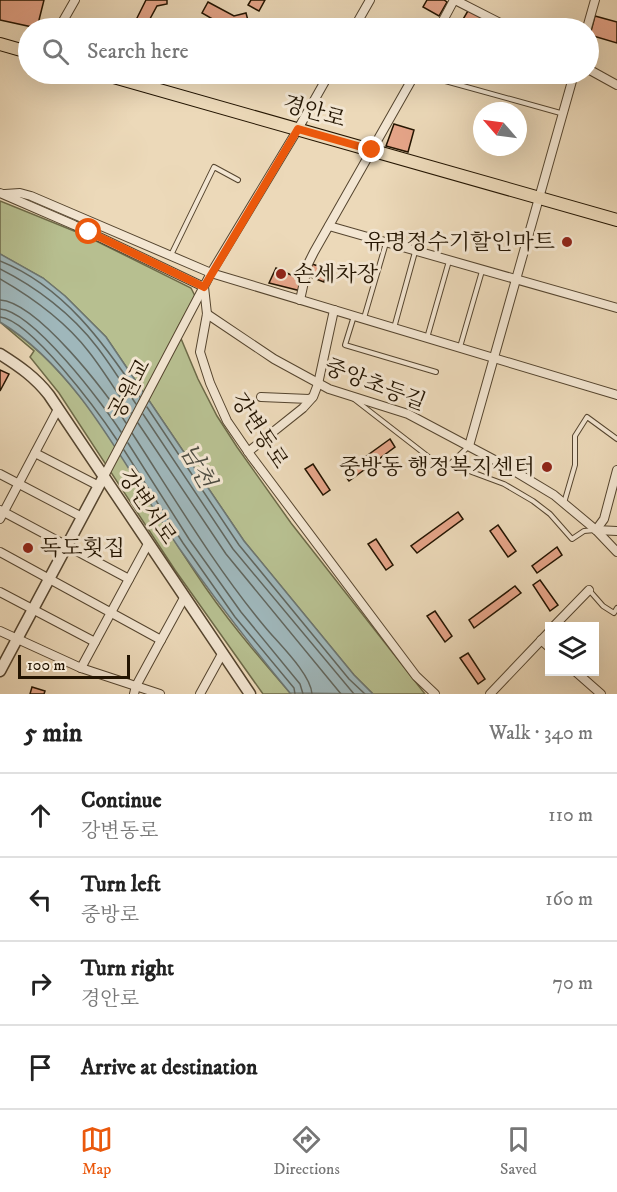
<!DOCTYPE html>
<html lang="en">
<head>
<meta charset="utf-8">
<style>
  :root { --surface:#fff; --page:#f2f2f2; --text:#222; --muted:#767676; --line:#e0e0e0; --accent:#ea580c }
  body { margin:0; font-family:"IM FELL DW Pica","Noto Serif KR",serif; background:var(--page); color:var(--text) }
  .controls { position:absolute; right:18px; bottom:18px; display:grid; overflow:hidden; border-radius:0px; box-shadow:0 6px 24px #0002 }
  .controls button { width:54px; height:54px; display:grid; place-items:center; padding:0; border:0; border-bottom:2px solid var(--line); background:var(--surface); color:var(--text); font:30px sans-serif }
  .compass { position:absolute; left:473px; top:102px; width:54px; height:54px; border-radius:50%; background:var(--surface); box-shadow:0 6px 24px #0002; rotate:298deg }
  .scale { position:absolute; left:18px; bottom:15px; width:112px; box-sizing:border-box; padding-left:6px; border:3px solid #231401; border-top:0; font-size:16px; line-height:21px; white-space:nowrap; color:#231401; -webkit-text-stroke:4px #f3e6d2; paint-order:stroke }
  .stop { position:absolute; width:18px; height:18px; margin:-14px; border:4px solid #ea580c; border-radius:50%; background:#fff }
  .stop.end { background:#ea580c; border-color:#fff; box-shadow:0 2px 6px #0008 }
  .list { margin:0; padding:0; list-style:none }
  h2 { display:flex; justify-content:space-between; align-items:center; height:78px; margin:0; padding:0 24px; font-size:26px }
  h2 small { font-size:20px; font-weight:400; color:var(--muted) }
  .list li { display:grid; grid-template-columns:39px 1fr auto; gap:18px; align-items:center; box-sizing:border-box; height:84px; padding:0 24px; border-top:2px solid var(--line) }
  .list b { display:block; font-size:22px; white-space:nowrap }
  .list p { margin:0; font-size:20px; white-space:nowrap; color:var(--muted) }
  .list em { font-size:20px; font-style:normal; color:var(--muted) }
  .icon { flex:none; width:33px; height:33px; fill:none; stroke:currentColor; stroke-width:2; stroke-linecap:round; stroke-linejoin:round }
  .map { position:relative; flex:none; width:617px; height:694px; overflow:hidden }
  .search { position:absolute; background:var(--surface); box-shadow:0 6px 24px #0002; left:18px; right:18px; top:18px; height:66px; display:flex; align-items:center; gap:15px; box-sizing:border-box; padding:0 21px; border-radius:33px; color:var(--muted); font-size:22px }
  .sheet { height:414px; background:var(--surface) }
  nav { display:flex; justify-content:space-around; align-items:center; box-sizing:border-box; height:84px; border-top:2px solid var(--line); background:var(--surface); font-size:16px; color:var(--muted) }
  nav a { display:grid; justify-items:center; gap:3px }
  nav .on { color:var(--accent) }
  .map>svg:first-child { display:block }
</style>
</head>
<body>
<div class="map">
<svg width="617" height="694" viewBox="0 0 617 694">
  <rect width="100%" height="100%" fill="#ecd9b9"/>
  <filter id="stains"><feTurbulence type="fractalNoise" baseFrequency=".00333" numOctaves="4"/><feColorMatrix values="0 0 0 0 .2 0 0 0 0 .09 0 0 0 0 .02 0 0 0 .5 -.17"/></filter>
  <radialGradient id="worn" r=".72"><stop offset=".6" stop-color="#630" stop-opacity="0"/><stop offset="1" stop-color="#630" stop-opacity=".3"/></radialGradient>
  <g fill="#b7bf90" stroke="#6d6a48" stroke-width="1.5">
    <polygon points="0,201 84,235 191,288 195,296 177,329 198,379 217,416 237,447 291,523 425,694 373,694 354,675 244,541 106,337 65,296 43,278 0,254"/>
    <path d="M 0,322 C 86,374 139,490 195,572 C 223,615 257,655 291,694 L 263,694 L 175,570 L 59,393 L 30,357 L 34,351 Z"/>
  </g>
  <path fill="#9fb7bb" stroke="#6d7671" stroke-width="1.5" d="M 0,254 L 43,278 L 65,296 L 106,337 L 244,541 L 354,675 L 373,694 L 290,693 C 251,646 214,598 179,548 C 128,473 80,370 0,322 Z"/>
  <g fill="none" stroke-linecap="round" stroke-linejoin="round">
    <g stroke="#61665e" stroke-width="1.5">
      <path d="M 0,261 C 63,286 104,343 140,397"/>
      <path d="M 0,269 C 36,287 72,314 97,347 C 111,365 123,385 136,404"/>
      <path d="M 0,279 C 33,298 65,321 89,352 C 104,371 117,393 131,413"/>
      <path d="M 0,300 C 37,302 106,392 126,423"/>
      <path d="M 0,309 C 33,311 103,404 121,432"/>
      <path d="M 0,317 C 31,320 99,413 117,440"/>
      <polyline points="147,407 239,545 349,679 365,694"/>
      <polyline points="143,414 233,549 354,694"/>
      <polyline points="138,423 226,554 341,694"/>
      <path d="M 132,433 C 175,499 215,567 265,627 C 278,643 311,674 312,694"/>
      <polyline points="128,443 189,539 241,612 300,684 303,694"/>
      <polyline points="124,450 183,543 235,617 294,688 295,694"/>
    </g>
  </g>
  <g fill="#e6a589" stroke="#231401" stroke-width="1.5">
    <polygon points="0,0 44,0 37,28 0,20"/>
    <polygon points="146,0 167,0 167,4 157,6 145,28 132,28"/>
    <polygon points="251,0 265,0 259,11 248,5"/>
    <polygon points="427,0 444,0 447,2 439,16 423,7"/>
    <polygon points="208,2 234,16 246,13 250,28 228,28 202,13"/>
    <polygon points="469,9 485,19 480,28 474,28 462,21"/>
    <polygon points="595,16 617,22 617,43 590,35"/>
    <polygon points="212,74 225,74 221,82 210,76"/>
    <polygon points="394,124 414,130 408,152 386,146"/>
    <polygon points="312,264 327,269 324,282 308,276"/>
    <polygon points="276,268 302,280 301,291 269,283"/>
    <polygon points="0,370 9,374 0,391"/>
    <polygon points="390,439 395,447 349,481 343,473"/>
    <polygon points="313,464 330,490 323,495 305,469"/>
    <polygon points="458,512 463,519 417,553 411,546"/>
    <polygon points="498,525 516,551 508,557 490,531"/>
    <polygon points="376,539 393,565 386,570 368,544"/>
    <polygon points="557,547 562,555 537,573 532,566"/>
    <polygon points="540,580 558,605 550,611 533,585"/>
    <polygon points="515,586 521,593 474,628 469,620"/>
    <polygon points="435,611 452,636 445,642 427,616"/>
    <polygon points="468,653 485,679 478,684 460,658"/>
    <polygon points="32,687 45,691 44,694 30,694"/>
  </g>
  <g fill="none" stroke-linecap="round" stroke-linejoin="round">
    <g stroke="#55452f" stroke-width="6">
      <g id="service">
        <polyline points="420,74 564,114"/>
        <polyline points="171,255 214,167 238,180"/>
        <polyline points="354,316 345,345 436,372"/>
        <polyline points="364,318 386,243"/>
        <polyline points="394,328 415,252"/>
        <polyline points="427,338 449,261"/>
        <polyline points="460,347 482,271"/>
        <polyline points="354,399 430,458 461,468 504,484 533,501 550,514 572,539 584,531 595,530"/>
        <polyline points="450,464 468,447"/>
        <polyline points="564,503 575,465 575,436 587,417 617,439"/>
        <polyline points="589,590 603,606 614,613 617,608"/>
      </g>
    </g>
    <g stroke="#55452f" stroke-width="10">
      <g id="minor">
        <polyline points="455,0 510,28"/>
        <polyline points="59,28 75,0"/>
        <polyline points="354,28 370,0"/>
        <polyline points="439,28 454,0"/>
        <polyline points="587,28 595,0"/>
        <polyline points="588,69 617,85"/>
        <polyline points="0,193 74,225 204,287 207,314 200,352 210,383 227,421 251,456 416,676 435,694"/>
        <polyline points="5,194 20,193 31,196 211,273 617,395"/>
        <polyline points="329,226 617,308"/>
        <polyline points="300,300 308,264 314,252 415,74"/>
        <polyline points="207,314 274,359 329,389 408,414 504,465 554,495 596,530 617,552"/>
        <polyline points="261,397 309,399 313,397 318,384 334,310"/>
        <polyline points="469,446 574,74"/>
        <polyline points="248,452 303,408 312,398"/>
        <polyline points="35,453 99,486"/>
        <polyline points="0,474 82,517"/>
        <polyline points="103,478 211,273 298,129 329,74"/>
        <polyline points="0,510 129,579"/>
        <polyline points="0,519 58,409"/>
        <polyline points="596,530 604,519 617,470"/>
        <polyline points="596,530 617,531"/>
        <polyline points="0,552 161,640 184,598"/>
        <polyline points="0,592 95,642"/>
        <polyline points="554,626 589,590"/>
        <polyline points="0,631 81,668 160,694"/>
        <polyline points="541,640 550,648"/>
        <polyline points="81,668 148,544"/>
        <polyline points="576,672 601,694"/>
        <polyline points="134,694 136,686 161,640"/>
        <polyline points="200,694 222,654"/>
        <polyline points="490,694 550,631"/>
      </g>
    </g>
    <g stroke="#55452f" stroke-width="13">
      <g id="tertiary">
        <path d="M 0,354 C 19,366 35,377 49,395 L 250,694"/>
        <polyline points="0,671 103,478"/>
      </g>
    </g>
    <g stroke="#231401" stroke-width="14">
      <g id="primary">
        <polyline points="0,44 28,52"/>
        <polyline points="103,74 617,220"/>
      </g>
    </g>
    <use href="#service" stroke="#f3e6d2" stroke-width="4"/>
    <use href="#minor" stroke="#f3e6d2" stroke-width="8"/>
    <use href="#tertiary" stroke="#f3e6d2" stroke-width="10"/>
    <use href="#primary" stroke="#ecd9b9" stroke-width="12"/>
  </g>
  <g fill="none" stroke-linecap="round" stroke-linejoin="round">
    <polyline stroke="#ea580c" stroke-width="8" points="89,232 204,287 298,129 372,150"/>
  </g>
  <g fill="#8f2418" stroke="#f3e6d2" stroke-width="2">
    <circle cx="567" cy="242" r="6"/>
    <circle cx="281" cy="274" r="6"/>
    <circle cx="547" cy="467" r="6"/>
    <circle cx="28" cy="548" r="6"/>
  </g>
  <g text-anchor="middle" dominant-baseline="central" stroke-width="6" stroke-linejoin="round" paint-order="stroke">
    <g font-size="22" fill="#231401" stroke="#f3e6d2">
      <text transform="translate(314 112) rotate(16)">경안로</text>
      <text transform="translate(375 385) rotate(21)">중앙초등길</text>
      <text transform="translate(130 389) rotate(-62)">공원교</text>
      <text transform="translate(259 431) rotate(57)">강변동로</text>
      <text transform="translate(147 507) rotate(56)">강변서로</text>
    </g>
    <g font-size="22" fill="#231401" stroke="#f3e6d2" text-anchor="end">
      <text x="555" y="242">유명정수기할인마트</text>
      <text x="293" y="274" text-anchor="start">손세차장</text>
      <text x="535" y="467">중방동 행정복지센터</text>
      <text x="40" y="548" text-anchor="start">독도횟집</text>
    </g>
    <g font-size="24" font-style="italic" fill="#4e4d42" stroke="#f3e6d2">
      <text transform="translate(197 466) rotate(61)">남천</text>
    </g>
  </g>
  <rect width="100%" height="100%" filter="url(#stains)"/>
  <rect width="100%" height="100%" fill="url(#worn)"/>
</svg>
<div class="controls">
<button><svg class="icon" aria-label="layers" viewBox="0 0 24 24"><path d="M12 4l9 5-9 5-9-5zM3 14l9 5 9-5"/></svg></button>
</div>
<svg class="compass" viewBox="-18 -18 36 36"><path d="M0-13l5 13h-10z" fill="#e53935"/><path d="M0 13l5-13h-10z" fill="#767676"/></svg>
<div class="scale">100 m</div>
<div class="stop" style="left:89px;top:232px"></div>
<div class="stop end" style="left:372px;top:150px"></div>
<div class="search"><svg class="icon" aria-label="search" viewBox="0 0 24 24"><circle cx="10" cy="10" r="6"/><path d="M15 15l6 6"/></svg>Search here</div>
</div>
<section class="sheet">
<h2>5 min<small>Walk · 340 m</small></h2>
<ul class="list">
<li><svg class="icon" aria-label="ahead" viewBox="0 0 24 24"><path d="M12 20V5M6 11l6-6 6 6"/></svg><div><b>Continue</b><p>강변동로</p></div><em>110 m</em></li>
<li><svg class="icon" aria-label="left" viewBox="0 0 24 24"><path d="M17 20v-9H6M10 6l-5 5 5 5"/></svg><div><b>Turn left</b><p>중방로</p></div><em>160 m</em></li>
<li><svg class="icon" aria-label="right" viewBox="0 0 24 24"><path d="M7 20v-9h11M14 6l5 5-5 5"/></svg><div><b>Turn right</b><p>경안로</p></div><em>70 m</em></li>
<li><svg class="icon" aria-label="arrive" viewBox="0 0 24 24"><path d="M6 21V4h12l-3 4 3 4H6"/></svg><div><b>Arrive at destination</b></div></li>
</ul>
</section>
<nav>
<a class="on"><svg class="icon" aria-label="map" viewBox="0 0 24 24"><path d="M3 6l6-2 6 2 6-2v14l-6 2-6-2-6 2zM9 4v14M15 6v14"/></svg>Map</a>
<a><svg class="icon" aria-label="directions" viewBox="0 0 24 24"><path d="M12 3l9 9-9 9-9-9zM9 14v-3h6M13 9l2 2-2 2"/></svg>Directions</a>
<a><svg class="icon" aria-label="saved" viewBox="0 0 24 24"><path d="M7 4h10v16l-5-4-5 4z"/></svg>Saved</a>
</nav>
</body>
</html>
